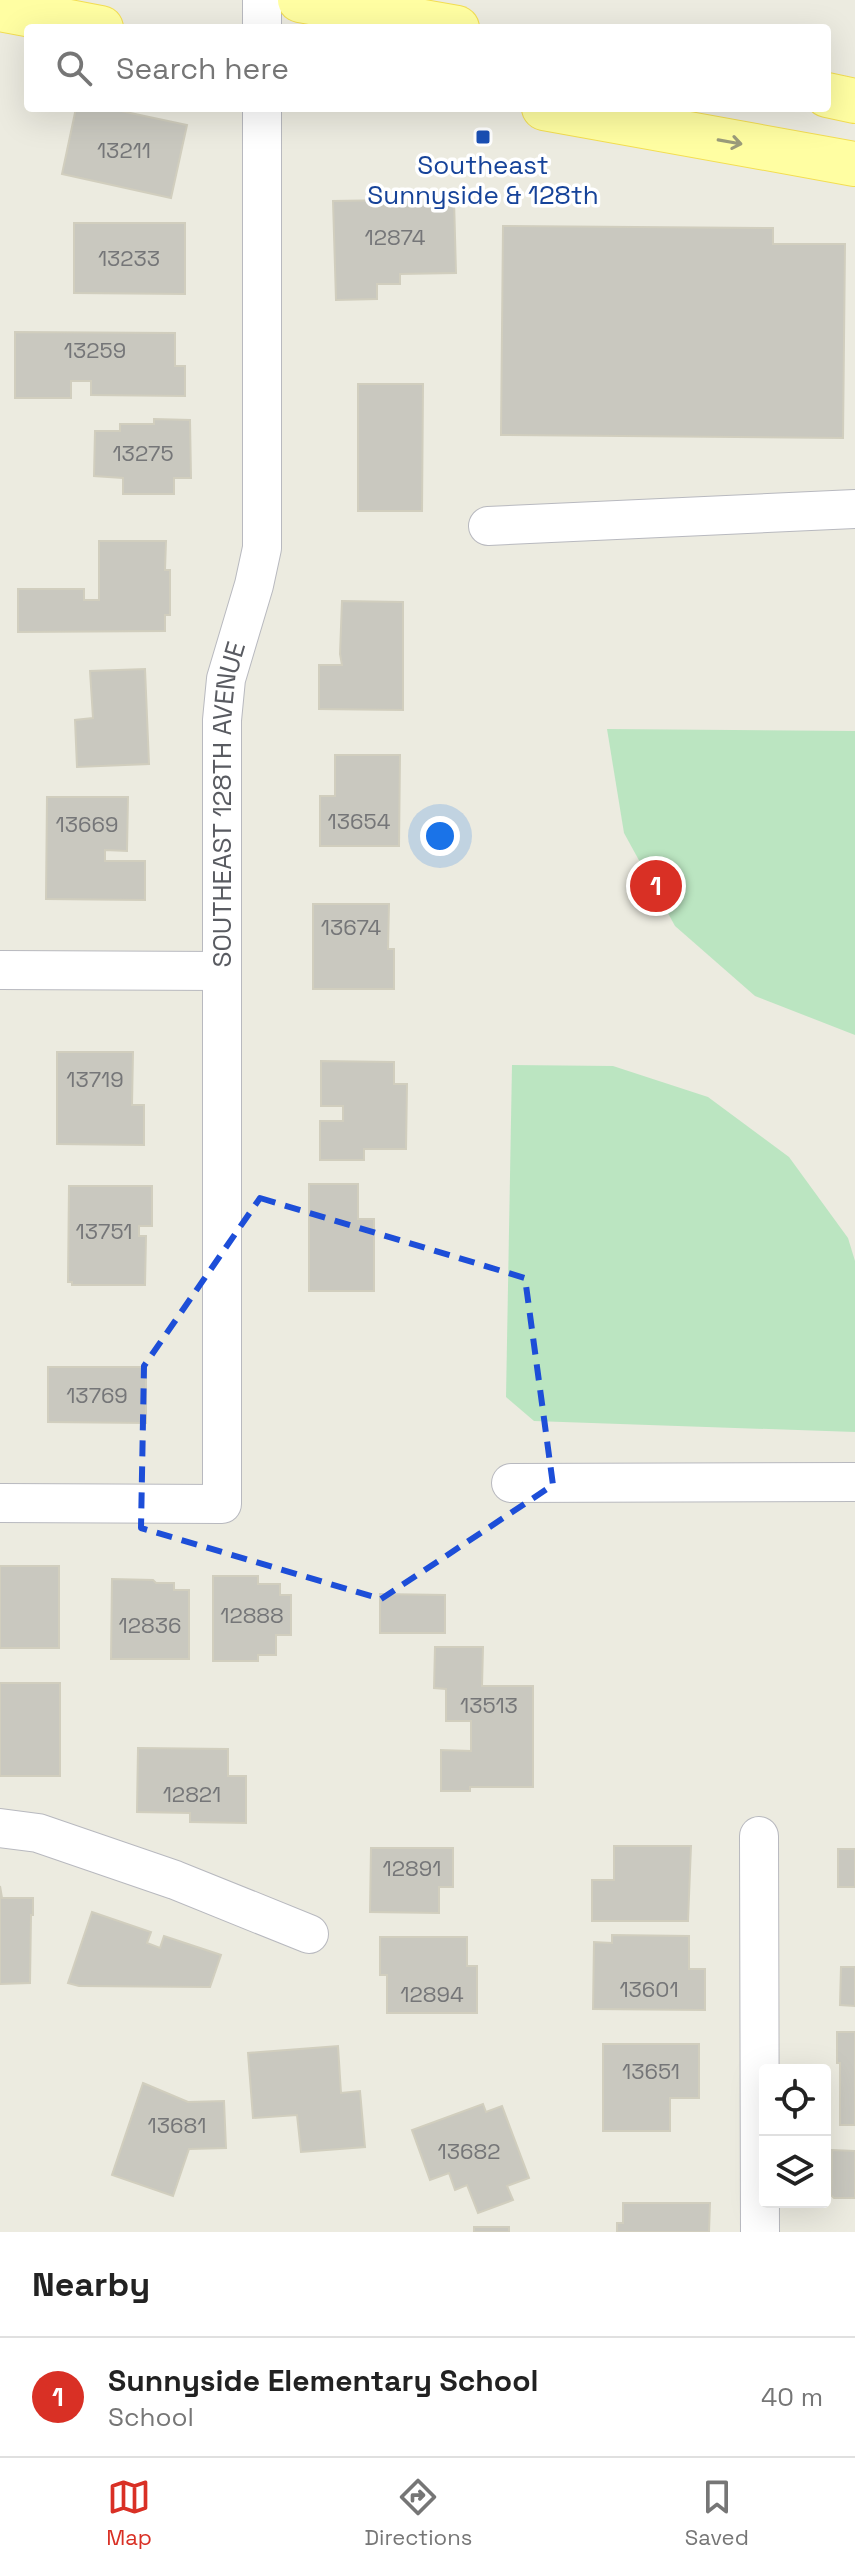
<!DOCTYPE html>
<html lang="en">
<head>
<meta charset="utf-8">
<style>
  :root { --surface:#fff; --page:#f6f6f6; --text:#222; --muted:#767676; --line:#e0e0e0; --accent:#d93025 }
  body { margin:0; font-family:"Space Grotesk",sans-serif; background:var(--page); color:var(--text) }
  .controls { position:absolute; right:24px; bottom:24px; display:grid; overflow:hidden; border-radius:8px; box-shadow:0 8px 32px #0002 }
  .controls button { width:72px; height:72px; display:grid; place-items:center; padding:0; border:0; border-bottom:2px solid var(--line); background:var(--surface); color:var(--text); font:40px sans-serif }
  .you { position:absolute; left:440px; top:836px; width:28px; height:28px; margin:-20px; border:6px solid #fff; border-radius:50%; background:#1a73e8; box-shadow:0 0 0 12px #1a73e833 }
  .badge { display:grid; place-items:center; width:52px; height:52px; border-radius:50%; background:var(--accent); color:#fff; font-size:26px; font-weight:700 }
  .pin { position:absolute; translate:-50% -50%; border:4px solid #fff; box-shadow:0 2px 8px #0006 }
  .list { margin:0; padding:0; list-style:none }
  h2 { display:flex; justify-content:space-between; align-items:center; height:104px; margin:0; padding:0 32px; font-size:34px }
  h2 small { font-size:26px; font-weight:400; color:var(--muted) }
  .list li { display:grid; grid-template-columns:52px 1fr auto; gap:24px; align-items:center; box-sizing:border-box; height:120px; padding:0 32px; border-top:2px solid var(--line) }
  .list b { display:block; font-size:30px; white-space:nowrap }
  .list p { margin:0; font-size:26px; white-space:nowrap; color:var(--muted) }
  .list em { font-size:26px; font-style:normal; color:var(--muted) }
  .icon { flex:none; width:44px; height:44px; fill:none; stroke:currentColor; stroke-width:2; stroke-linecap:round; stroke-linejoin:round }
  .map { position:relative; flex:none; width:855px; height:2232px; overflow:hidden }
  .search { position:absolute; background:var(--surface); box-shadow:0 8px 32px #0002; left:24px; right:24px; top:24px; height:88px; display:flex; align-items:center; gap:20px; box-sizing:border-box; padding:0 28px; border-radius:8px; color:var(--muted); font-size:30px }
  .sheet { height:224px; background:var(--surface) }
  nav { display:flex; justify-content:space-around; align-items:center; box-sizing:border-box; height:112px; border-top:2px solid var(--line); background:var(--surface); font-size:22px; color:var(--muted) }
  nav a { display:grid; justify-items:center; gap:4px }
  nav .on { color:var(--accent) }
  .map>svg:first-child { display:block }
</style>
</head>
<body>
<div class="map">
<svg width="855" height="2232" viewBox="0 0 855 2232">
  <rect width="100%" height="100%" fill="#ecebe0"/>
  <g fill="#bbe5c1">
    <polygon points="607,729 855,731 855,1035 755,996 675,926 624,833"/>
    <polygon points="512,1065 613,1066 708,1097 789,1157 848,1238 855,1261 855,1432 534,1421 506,1397"/>
  </g>
  <g fill="#c9c8bf" stroke="#d1cebe" stroke-width="2">
    <polygon points="76,108 107,108 187,125 171,198 62,174"/>
    <polygon points="454,199 456,273 400,274 400,284 377,284 377,299 336,300 333,201"/>
    <polygon points="74,223 185,223 185,294 74,293"/>
    <polygon points="503,226 773,228 773,244 845,244 843,438 501,435"/>
    <polygon points="15,332 175,333 175,366 185,366 185,396 91,395 91,381 71,381 71,398 15,398"/>
    <polygon points="358,384 423,384 422,511 358,511"/>
    <polygon points="154,419 190,420 191,478 174,478 174,494 123,494 123,478 94,476 95,431 120,431 120,424 154,424"/>
    <polygon points="99,541 166,541 165,570 170,570 170,615 165,615 165,631 18,632 18,589 84,589 84,600 99,600"/>
    <polygon points="342,601 403,602 403,710 319,709 319,665 342,665 340,654"/>
    <polygon points="145,669 149,764 77,767 75,720 93,718 90,671"/>
    <polygon points="335,755 400,755 399,846 320,846 320,796 335,796"/>
    <polygon points="47,797 128,797 127,851 105,850 105,861 145,861 145,900 46,899"/>
    <polygon points="313,904 389,904 388,949 394,949 394,989 313,989"/>
    <polygon points="57,1052 133,1052 132,1105 144,1105 144,1145 57,1144"/>
    <polygon points="321,1061 394,1062 394,1084 407,1084 406,1149 364,1149 364,1160 320,1160 320,1121 343,1121 343,1106 321,1106"/>
    <polygon points="309,1184 358,1184 358,1219 374,1219 374,1291 309,1291"/>
    <polygon points="69,1186 152,1186 152,1226 139,1226 139,1236 146,1236 145,1285 72,1285 72,1282 68,1282"/>
    <polygon points="48,1367 146,1367 146,1423 48,1422"/>
    <rect x="0" y="1566" width="59" height="82"/>
    <polygon points="213,1576 258,1576 258,1584 280,1584 280,1595 291,1595 291,1635 276,1635 276,1655 258,1655 258,1661 213,1661"/>
    <polygon points="112,1579 153,1580 156,1583 174,1583 174,1590 189,1590 189,1659 111,1659"/>
    <polygon points="380,1594 445,1595 445,1633 380,1633"/>
    <polygon points="435,1647 483,1647 482,1686 533,1686 533,1787 470,1787 470,1791 441,1791 441,1750 471,1751 471,1721 446,1721 446,1689 434,1688"/>
    <rect x="0" y="1683" width="60" height="93"/>
    <polygon points="138,1748 228,1749 228,1776 246,1776 246,1823 190,1822 190,1813 137,1812"/>
    <polygon points="614,1846 691,1846 688,1921 592,1921 592,1880 614,1880"/>
    <polygon points="371,1848 453,1848 453,1887 439,1887 439,1913 370,1912"/>
    <rect x="838" y="1849" width="17" height="38"/>
    <polygon points="0,1886 2,1898 33,1898 33,1915 31,1915 30,1983 0,1984"/>
    <polygon points="92,1912 151,1932 147,1943 160,1948 164,1936 221,1955 210,1987 79,1986 68,1983"/>
    <polygon points="612,1935 689,1936 689,1969 705,1969 705,2010 593,2009 594,1942 612,1943"/>
    <polygon points="380,1937 467,1937 467,1966 477,1966 477,2013 387,2013 387,1975 380,1975"/>
    <polygon points="841,1967 855,1967 855,2006 840,2005"/>
    <polygon points="837,2032 855,2032 855,2125 840,2125 840,2063 837,2063"/>
    <polygon points="603,2044 699,2044 699,2098 670,2098 670,2131 603,2131"/>
    <polygon points="338,2046 341,2093 360,2091 365,2147 301,2152 297,2115 253,2118 248,2053"/>
    <polygon points="143,2083 188,2102 224,2101 226,2148 189,2149 173,2196 112,2175"/>
    <polygon points="483,2104 486,2112 502,2106 529,2178 507,2186 513,2200 478,2213 467,2185 455,2190 449,2173 430,2180 412,2130"/>
    <polygon points="832,2150 855,2151 855,2198 834,2198 831,2195"/>
    <polygon points="623,2203 710,2203 709,2232 617,2232 617,2223 623,2223"/>
    <rect x="474" y="2227" width="35" height="5"/>
  </g>
  <g fill="none" stroke-linecap="round" stroke-linejoin="round">
    <g stroke="#b8b9bf" stroke-width="40">
      <g id="minor">
        <polyline points="262,0 262,28"/>
        <polyline points="488,526 855,509"/>
        <polyline points="0,970 221,971"/>
        <polyline points="511,1483 855,1482"/>
        <path id="s1" d="M 0,1503 L 222,1504 L 222,720 L 226,679 L 254,585 L 262,548 L 262,108"/>
        <polyline points="0,1828 38,1833 175,1880 309,1934"/>
        <polyline points="759,1836 760,2232"/>
      </g>
    </g>
    <g stroke="#f3de52" stroke-width="46">
      <g id="major">
        <polyline points="300,0 457,28"/>
        <polyline points="0,9 101,28"/>
        <polyline points="827,95 855,101"/>
        <polyline points="544,108 855,164"/>
      </g>
    </g>
    <use href="#minor" stroke="#fff" stroke-width="38"/>
    <use href="#major" stroke="#fffea2" stroke-width="44"/>
  </g>
  <defs><path id="oneway-shaft" d="M-6 0H5M1.5-3L5.5 0L1.5 3" fill="none" stroke-width="1.6" stroke-linecap="round" stroke-linejoin="round" transform="scale(2)"/></defs>
  <use stroke="#9b9c7b" href="#oneway-shaft" transform="translate(730 142) rotate(10)"/>
  <path fill="none" stroke="#1d4ed8" stroke-width="6" stroke-dasharray="16 10" stroke-linejoin="round" d="M 260,1198 L 525,1278 L 553,1485 L 381,1599 L 141,1528 L 144,1366 Z"/>
  <rect fill="#1a4fb4" stroke="#fff" stroke-width="3" x="475" y="129" width="16" height="16" rx="4"/>
  <g text-anchor="middle" dominant-baseline="central" stroke-width="7" stroke-linejoin="round" paint-order="stroke">
    <g font-size="22" fill="#757678">
      <text x="124" y="150">13211</text>
      <text x="395" y="237">12874</text>
      <text x="129" y="258">13233</text>
      <text x="95" y="350">13259</text>
      <text x="143" y="453">13275</text>
      <text x="359" y="821">13654</text>
      <text x="87" y="824">13669</text>
      <text x="351" y="927">13674</text>
      <text x="95" y="1079">13719</text>
      <text x="104" y="1231">13751</text>
      <text x="97" y="1395">13769</text>
      <text x="252" y="1615">12888</text>
      <text x="150" y="1625">12836</text>
      <text x="489" y="1705">13513</text>
      <text x="192" y="1794">12821</text>
      <text x="412" y="1868">12891</text>
      <text x="649" y="1989">13601</text>
      <text x="432" y="1994">12894</text>
      <text x="651" y="2071">13651</text>
      <text x="177" y="2125">13681</text>
      <text x="469" y="2151">13682</text>
    </g>
    <g font-size="26" fill="#164399" stroke="#fff">
      <text x="483" y="165">Southeast<tspan x="483" dy="30">Sunnyside &amp; 128th</tspan></text>
    </g>
    <g font-size="26" fill="#595b61" stroke="#fff">
      <text stroke="none"><textPath href="#s1" startOffset="922">SOUTHEAST 128TH AVENUE</textPath></text>
    </g>
  </g>
</svg>
<div class="controls">
<button><svg class="icon" aria-label="locate" viewBox="0 0 24 24"><circle cx="12" cy="12" r="6"/><path d="M12 2v4M12 18v4M2 12h4M18 12h4"/></svg></button>
<button><svg class="icon" aria-label="layers" viewBox="0 0 24 24"><path d="M12 4l9 5-9 5-9-5zM3 14l9 5 9-5"/></svg></button>
</div>
<div class="you"></div>
<div class="pin badge" style="left:656px;top:886px">1</div>
<div class="search"><svg class="icon" aria-label="search" viewBox="0 0 24 24"><circle cx="10" cy="10" r="6"/><path d="M15 15l6 6"/></svg>Search here</div>
</div>
<section class="sheet">
<h2>Nearby<small></small></h2>
<ul class="list">
<li><span class="badge">1</span><div><b>Sunnyside Elementary School</b><p>School</p></div><em>40 m</em></li>
</ul>
</section>
<nav>
<a class="on"><svg class="icon" aria-label="map" viewBox="0 0 24 24"><path d="M3 6l6-2 6 2 6-2v14l-6 2-6-2-6 2zM9 4v14M15 6v14"/></svg>Map</a>
<a><svg class="icon" aria-label="directions" viewBox="0 0 24 24"><path d="M12 3l9 9-9 9-9-9zM9 14v-3h6M13 9l2 2-2 2"/></svg>Directions</a>
<a><svg class="icon" aria-label="saved" viewBox="0 0 24 24"><path d="M7 4h10v16l-5-4-5 4z"/></svg>Saved</a>
</nav>
</body>
</html>
